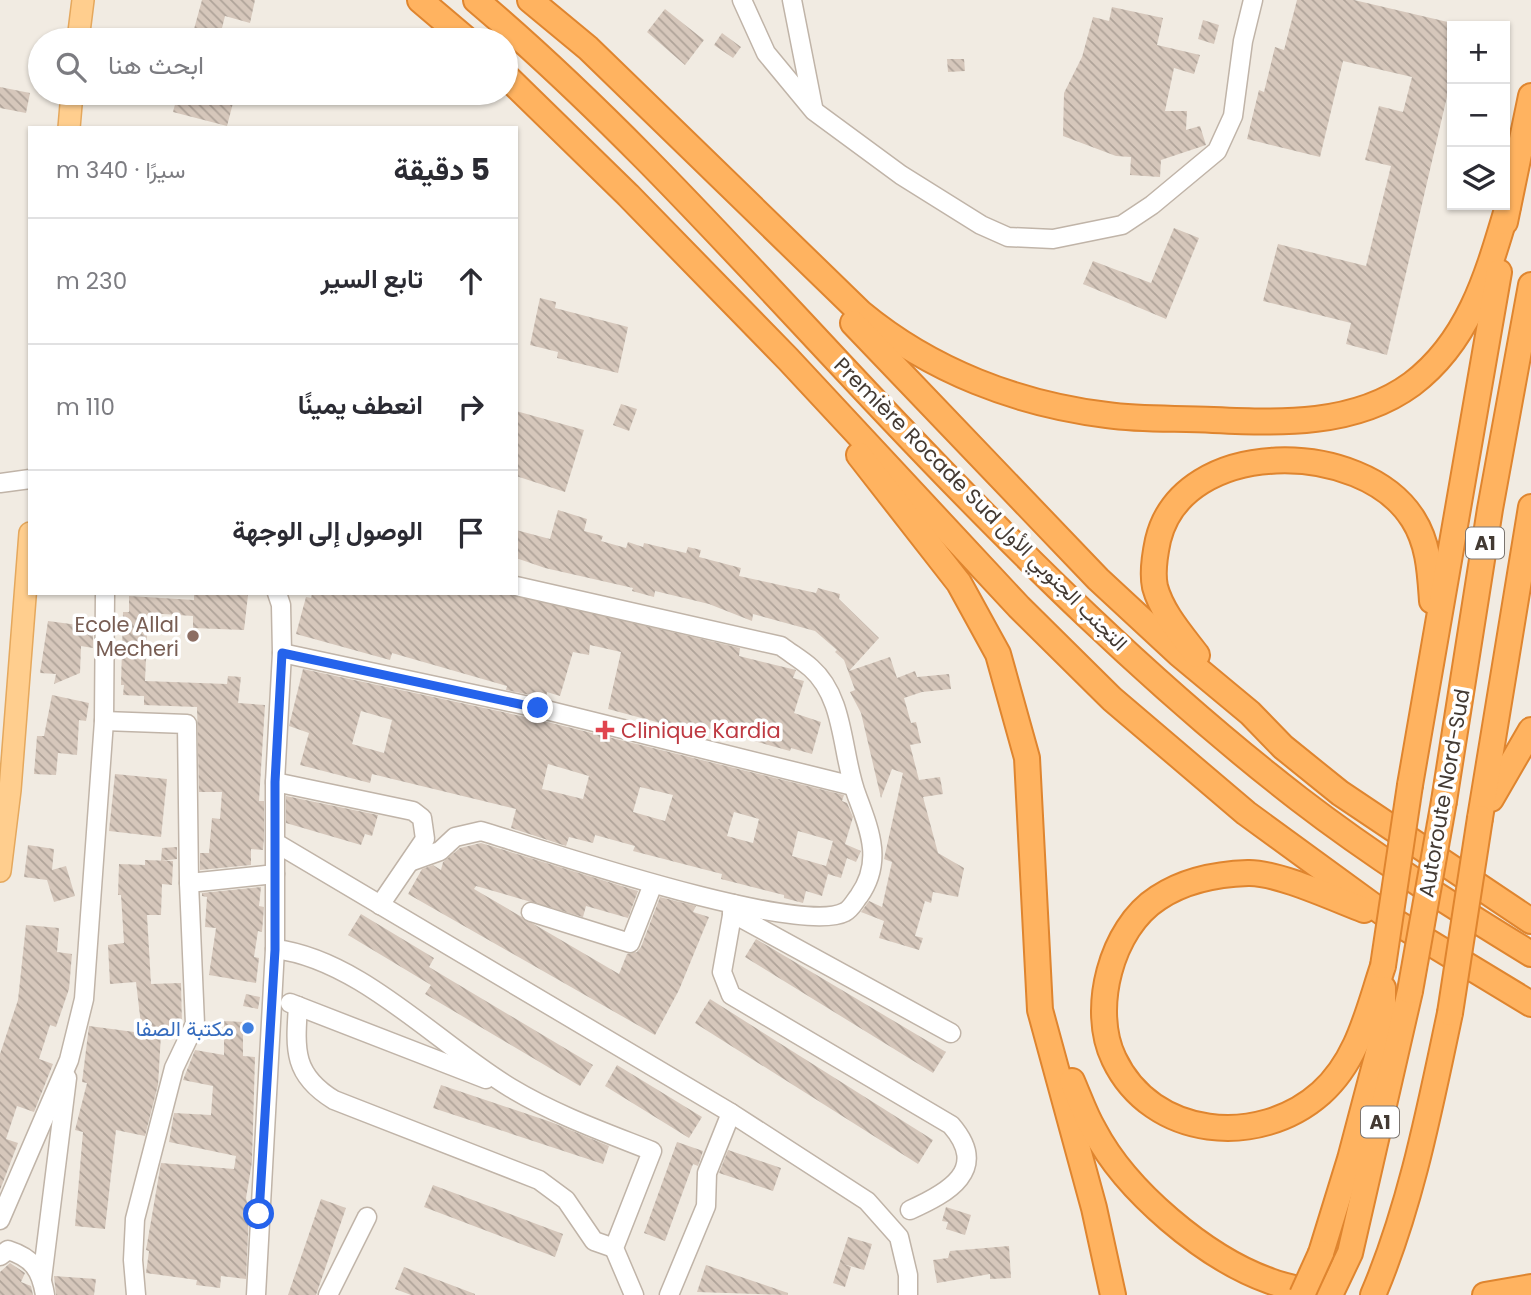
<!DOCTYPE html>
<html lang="ar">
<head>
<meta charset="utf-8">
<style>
  :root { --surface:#fff; --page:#f2f2f3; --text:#2b2b33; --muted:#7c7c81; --line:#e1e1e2 }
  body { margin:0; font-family:Poppins,Vazirmatn,sans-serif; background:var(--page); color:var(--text); direction:rtl }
  .controls { position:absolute; right:21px; top:21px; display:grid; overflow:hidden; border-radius:0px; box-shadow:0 2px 5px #0004 }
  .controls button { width:63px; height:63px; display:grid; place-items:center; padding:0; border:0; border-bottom:2px solid var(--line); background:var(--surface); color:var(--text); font:35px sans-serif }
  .stop { position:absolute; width:21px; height:21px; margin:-16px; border:5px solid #2563eb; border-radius:50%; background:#fff }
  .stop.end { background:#2563eb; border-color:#fff; box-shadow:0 2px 7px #0008 }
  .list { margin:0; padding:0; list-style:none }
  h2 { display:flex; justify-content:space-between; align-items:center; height:91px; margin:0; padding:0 28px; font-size:30px }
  h2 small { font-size:23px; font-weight:400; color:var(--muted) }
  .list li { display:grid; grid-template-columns:46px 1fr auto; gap:21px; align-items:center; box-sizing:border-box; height:126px; padding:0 28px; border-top:2px solid var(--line) }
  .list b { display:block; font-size:26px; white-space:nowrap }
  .list em { font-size:23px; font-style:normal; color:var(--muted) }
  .icon { flex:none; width:38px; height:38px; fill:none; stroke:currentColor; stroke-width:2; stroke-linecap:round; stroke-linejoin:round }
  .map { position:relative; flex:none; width:1531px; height:1295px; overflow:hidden; direction:ltr }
  .search { position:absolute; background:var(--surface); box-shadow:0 2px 5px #0004; left:28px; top:28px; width:490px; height:77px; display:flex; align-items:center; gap:18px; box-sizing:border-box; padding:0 24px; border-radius:38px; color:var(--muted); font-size:26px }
  .panel { position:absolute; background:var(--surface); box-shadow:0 2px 5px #0004; left:28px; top:126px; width:490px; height:469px; border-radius:0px; direction:rtl }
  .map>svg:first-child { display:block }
</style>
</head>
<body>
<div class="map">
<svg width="1531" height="1295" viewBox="0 0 1531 1295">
  <defs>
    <pattern id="building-back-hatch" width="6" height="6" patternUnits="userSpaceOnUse" patternTransform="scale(1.75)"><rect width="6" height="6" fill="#d6c7bb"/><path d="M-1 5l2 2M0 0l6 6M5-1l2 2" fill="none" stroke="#afa399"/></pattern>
  </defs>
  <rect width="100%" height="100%" fill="#f1ebe2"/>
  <g fill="url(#building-back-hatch)" fill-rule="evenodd">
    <polygon points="202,0 255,0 250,23 225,16 219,40 191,40"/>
    <polygon points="1297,0 1354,0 1452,23 1452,75 1387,355 1346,344 1351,323 1263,301 1278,244 1366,266 1391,166 1365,160 1379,106 1403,112 1412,77 1343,61 1320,157 1247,139 1259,90 1264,92 1275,47 1284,50"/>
    <polygon points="1112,7 1163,18 1157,45 1200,55 1194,74 1174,68 1165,111 1187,111 1186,130 1200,126 1206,145 1161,160 1160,177 1130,175 1131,157 1116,156 1063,136 1064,93 1082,57 1093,17 1109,21"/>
    <polygon points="665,9 704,40 685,65 647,32"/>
    <polygon points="1203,20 1219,25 1214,44 1198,39"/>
    <polygon points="722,33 741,47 733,58 714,45"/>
    <polygon points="947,59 964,59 965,71 948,72"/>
    <polygon points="0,87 30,93 26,113 0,108"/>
    <polygon points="178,93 205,93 204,96 233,103 227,126 173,112"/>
    <polygon points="1174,228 1199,238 1166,319 1083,284 1093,261 1151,283"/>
    <polygon points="540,298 556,302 555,308 628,327 618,373 557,358 558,352 530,345"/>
    <polygon points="621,404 637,409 629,431 613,425"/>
    <polygon points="516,411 584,430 565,492 516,476"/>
    <polygon points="558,510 587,519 584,531 603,536 601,541 626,548 628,542 643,547 644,543 686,553 688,547 701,550 699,557 741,568 739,576 816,593 818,588 840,594 839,599 879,638 849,671 890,657 897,678 915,671 917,677 949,674 951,689 922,692 904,698 911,723 916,722 921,743 910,745 919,780 940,777 943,794 923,797 938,853 964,868 958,897 933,892 931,903 925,901 915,936 923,938 919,950 879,938 884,921 861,912 869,901 882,907 892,862 884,859 903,773 892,769 881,798 861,713 850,692 855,690 844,660 835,652 837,650 815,631 753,614 752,621 709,604 655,591 654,597 632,591 633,588 545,568 516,558 516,530 550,539"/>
    <polygon points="194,593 248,595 244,630 193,628 193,616 148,613 145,681 227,684 228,676 241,677 238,703 265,705 259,801 264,801 264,838 263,850 251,849 251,865 200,870 200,853 209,853 212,818 220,819 222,792 199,792 197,707 144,705 144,696 123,695 124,685 121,685 123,612 129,612 129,596 194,600"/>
    <polygon points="312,593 507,593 740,648 739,656 796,670 793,678 804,681 794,713 821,722 812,754 791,748 790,751 700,726 698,736 663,727 664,724 608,709 621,652 590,645 589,655 573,652 560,696 547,692 546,698 506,690 507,686 392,653 390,660 296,634 306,597 311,598"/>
    <polygon points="48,621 93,627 93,648 81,646 80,673 54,684 56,674 40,673"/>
    <path d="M 303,669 L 535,719 L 844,795 L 842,801 L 847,803 L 853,817 L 845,844 L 861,851 L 856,862 L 847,858 L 841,878 L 828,874 L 822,896 L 806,891 L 803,903 L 784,898 L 784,895 L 721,879 L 722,874 L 633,851 L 635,846 L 595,835 L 593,843 L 569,837 L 566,846 L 511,828 L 516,809 L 372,774 L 370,783 L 300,765 L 309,733 L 289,726 ZM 361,711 L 392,720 L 384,753 L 352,744 ZM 548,764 L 589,776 L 583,799 L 542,789 ZM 640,787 L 673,795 L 665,821 L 633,812 ZM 734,812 L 759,819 L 753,843 L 727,836 ZM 798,831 L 833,841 L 826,866 L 792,856 Z"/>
    <polygon points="52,695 89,703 86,721 79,720 77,755 58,753 56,775 34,774 37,736 44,736"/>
    <polygon points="115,774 167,779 161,837 109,831"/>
    <polygon points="286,796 378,815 372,836 365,834 361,845 286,823"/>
    <polygon points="481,843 638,891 628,918 586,906 583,917 476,886 474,889 619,974 627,954 637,952 641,947 660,897 696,906 693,912 709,917 679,990 655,1035 408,894 422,869 433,865 441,870 443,862 460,848"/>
    <polygon points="28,845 54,849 52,870 66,866 75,896 54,902 47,880 24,877"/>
    <polygon points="177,847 177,859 161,861 162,848"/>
    <polygon points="145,860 173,861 172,885 162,884 161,915 147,915 151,984 181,983 182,1025 178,1033 161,1034 158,1085 145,1136 116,1130 105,1229 75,1226 83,1132 75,1130 87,1083 82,1082 89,1026 142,1033 136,982 110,984 108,945 124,943 121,895 118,895 119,864 145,865"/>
    <polygon points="261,887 259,906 264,907 262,932 258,931 254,957 259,958 256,983 209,975 216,928 205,927 207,897 202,896 202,893"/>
    <polygon points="361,914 434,958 429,967 593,1065 580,1086 425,994 431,985 348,935"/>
    <polygon points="26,925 59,928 57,952 72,954 69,989 56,1027 50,1025 39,1059 53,1064 34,1112 17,1106 6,1139 18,1143 0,1190 0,1054 18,1000"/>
    <polygon points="756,939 946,1052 933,1073 745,957"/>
    <polygon points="246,994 260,997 258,1009 243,1006"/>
    <polygon points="710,999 933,1140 918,1164 695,1023"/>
    <polygon points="224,1021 243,1022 243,1056 255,1057 252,1162 246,1198 249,1213 246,1279 221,1276 220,1288 196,1285 197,1280 146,1273 149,1251 146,1250 161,1163 234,1169 236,1156 169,1142 174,1113 211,1115 213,1086 183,1080 195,1050 224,1055"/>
    <polygon points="617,1065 702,1117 689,1138 605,1086"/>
    <polygon points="441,1085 551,1122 609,1146 603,1164 433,1108"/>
    <polygon points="677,1142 703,1151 698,1166 693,1164 665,1241 644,1233"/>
    <polygon points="728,1150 781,1168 773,1191 719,1173"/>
    <polygon points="433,1185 563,1234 555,1257 424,1207"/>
    <polygon points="321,1199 346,1208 316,1295 288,1295"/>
    <polygon points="946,1207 971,1215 965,1235 946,1229 948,1222 942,1221"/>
    <polygon points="848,1237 872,1244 864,1270 843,1264 851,1267 845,1287 833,1283"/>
    <polygon points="1009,1246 1011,1278 990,1279 990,1274 937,1283 933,1260 948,1258 950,1251"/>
    <polygon points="10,1263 25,1273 21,1282 31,1286 33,1295 0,1295 0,1272"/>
    <polygon points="706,1265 788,1293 788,1295 697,1292"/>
    <polygon points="404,1267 475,1294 475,1295 411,1295 395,1289"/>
    <polygon points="54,1276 96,1279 94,1295 56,1295"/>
  </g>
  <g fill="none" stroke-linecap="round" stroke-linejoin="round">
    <g stroke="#c0b4a8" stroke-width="21">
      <g id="minor">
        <polyline points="742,0 766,53 814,111 901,175 981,225 1008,237 1053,239 1122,225 1152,205 1217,151 1233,116 1243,41 1253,0"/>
        <polyline points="792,0 813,107"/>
        <polyline points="0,483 30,479"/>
        <polyline points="282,653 538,708 853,786"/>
        <polyline points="104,721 187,724 189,883 195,1024 174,1068 135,1219 133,1260 136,1295"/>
        <polyline points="275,782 413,811 422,818 425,839 380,905"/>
        <polyline points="276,843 731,1113 867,1201 899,1237 908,1275 908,1295"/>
        <path d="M 412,861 L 440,851 L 455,837 L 481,831 C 541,849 799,937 845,912 C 851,909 855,901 859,896 C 883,862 870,831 857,796 C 841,755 846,699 811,668 C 802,660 790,653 781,646 L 516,586"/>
        <polyline points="189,883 275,874"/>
        <path d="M 734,904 L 722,972 L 731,995 L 951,1125 C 990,1170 948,1193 910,1210"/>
        <polyline points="531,912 630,943 653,884"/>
        <polyline points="732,913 951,1033"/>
        <path d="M 275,949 C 360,959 439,1045 511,1088 C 556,1115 604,1132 652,1151 L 614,1248 L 634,1295"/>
        <polyline points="290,1003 486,1079"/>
        <path d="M 298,1006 C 295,1050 293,1075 334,1100 L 539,1180 L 566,1200 L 594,1241 L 614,1248"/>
        <polyline points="0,1220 69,1060 84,999 104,721 105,593"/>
        <path d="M 0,1256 L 8,1250 C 33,1258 41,1270 45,1295"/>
        <polyline points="42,1279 67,1078"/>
        <polyline points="256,1295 275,949 275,782 282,653 281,605 277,593"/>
        <polyline points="328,1295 367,1217"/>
        <polyline points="669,1295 706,1206 707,1173 731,1113"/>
      </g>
    </g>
    <g stroke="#e5a85d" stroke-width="24">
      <g id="major">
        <polyline points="78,40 83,0"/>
        <polyline points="69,128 72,93"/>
        <polyline points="0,871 10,790 30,533"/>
      </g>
    </g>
    <g stroke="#df852f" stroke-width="28">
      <g id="highway">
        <polyline points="420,0 467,40"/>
        <path d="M 476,0 C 626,127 756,276 890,417 C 1018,552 1152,685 1299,799 C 1373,856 1451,905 1531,954"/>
        <path d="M 530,0 L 588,48 L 861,313 C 931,371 1018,404 1107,415 C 1142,420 1178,418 1213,420 C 1280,423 1355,426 1412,384 C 1470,340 1488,273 1508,206"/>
        <polyline points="506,76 628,195 788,359 1019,607 1112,699 1246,813 1394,921 1531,1004"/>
        <polyline points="1505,222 1531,96"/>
        <polyline points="853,323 1098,579 1179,654 1250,713 1283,747 1340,793 1531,921"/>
        <polyline points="859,455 959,583 998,654 1027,758 1040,1010 1094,1208 1113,1295"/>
        <path d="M 1197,655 C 1182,635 1162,613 1155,587 C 1152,573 1155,554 1158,540 C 1183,436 1363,439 1413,519 C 1429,544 1430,573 1432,601"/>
        <polyline points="1410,785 1499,272"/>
        <polyline points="1491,799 1531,730"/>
        <polyline points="1444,801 1490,509 1531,285"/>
        <polyline points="1480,818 1531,507"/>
        <path d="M 1364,910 C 1335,899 1277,872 1248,873 C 1217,874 1185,880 1158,898 C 1111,928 1090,1010 1114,1059 C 1152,1139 1259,1148 1321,1093 C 1358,1060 1368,1011 1383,966"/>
        <path d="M 1072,1081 C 1079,1097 1085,1115 1094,1130 C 1126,1191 1205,1258 1270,1281 C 1288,1288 1309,1291 1328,1295"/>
        <polyline points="1321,1253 1350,1159 1383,1034 1383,988"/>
        <polyline points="1330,1295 1350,1253 1410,991"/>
        <path d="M 1373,1295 C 1411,1206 1430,1107 1450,1013"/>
        <polyline points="1485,1295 1531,1287"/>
      </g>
    </g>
    <use href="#minor" stroke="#fff" stroke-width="18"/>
    <use href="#major" stroke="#ffce8e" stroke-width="21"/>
    <use href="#highway" stroke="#ffb360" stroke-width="24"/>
    <g stroke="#df852f" stroke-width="28" stroke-linecap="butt">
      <g id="highway-bridge">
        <polyline points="1383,966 1410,785"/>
        <polyline points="1410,991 1444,801"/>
        <polyline points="1450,1013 1480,818"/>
        <polyline points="1302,1295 1321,1253"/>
      </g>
    </g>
    <use href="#highway-bridge" stroke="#ffb360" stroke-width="24"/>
  </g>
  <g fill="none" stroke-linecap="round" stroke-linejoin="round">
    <polyline stroke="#2563eb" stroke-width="9" points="259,1214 275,950 275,782 282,653 538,708"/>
  </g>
  <circle fill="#8d6e63" stroke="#fff" stroke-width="2.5" cx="193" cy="636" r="7"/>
  <path fill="#e0444e" stroke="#fff" stroke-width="2.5" d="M601.5 719.5h7v7h7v7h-7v7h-7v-7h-7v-7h7z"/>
  <circle fill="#3f7fe0" stroke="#fff" stroke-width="2.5" cx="248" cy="1028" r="7"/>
  <g text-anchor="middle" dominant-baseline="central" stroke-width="7" stroke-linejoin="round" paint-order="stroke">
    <g fill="#fff" stroke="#7b7570" stroke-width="2">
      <rect x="1466" y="527.5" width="38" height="31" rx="5"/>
      <rect x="1361" y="1106.5" width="38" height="31" rx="5"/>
    </g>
    <g font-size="19" font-weight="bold" fill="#433a33">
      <text x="1485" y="543">A1</text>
      <text x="1380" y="1122">A1</text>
    </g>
    <g font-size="21" fill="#433a33" stroke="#fff">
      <text transform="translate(981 504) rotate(45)">Première Rocade Sud التجنب الجنوبي الأول</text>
      <text transform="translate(1444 793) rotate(-80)">Autoroute Nord-Sud</text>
    </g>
    <g font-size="21" fill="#785e54" stroke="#fff" text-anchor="end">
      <text x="179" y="624">Ecole Allal<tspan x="179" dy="24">Mecheri</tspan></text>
    </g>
    <g font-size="21" fill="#be3a42" stroke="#fff" text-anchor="start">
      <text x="621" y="730">Clinique Kardia</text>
    </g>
    <g font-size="21" fill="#366cbe" stroke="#fff" text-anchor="end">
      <text x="234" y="1028">مكتبة الصفا</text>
    </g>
  </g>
</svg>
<div class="controls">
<button>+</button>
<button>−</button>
<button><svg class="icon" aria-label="layers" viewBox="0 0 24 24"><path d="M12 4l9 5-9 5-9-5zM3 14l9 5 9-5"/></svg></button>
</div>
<div class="stop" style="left:259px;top:1214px"></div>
<div class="stop end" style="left:538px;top:708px"></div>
<div class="search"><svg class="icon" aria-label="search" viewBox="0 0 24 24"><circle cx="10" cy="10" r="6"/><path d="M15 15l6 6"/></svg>ابحث هنا</div>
<section class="panel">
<h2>5 دقيقة<small>سيرًا · 340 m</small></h2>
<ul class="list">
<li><svg class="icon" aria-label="ahead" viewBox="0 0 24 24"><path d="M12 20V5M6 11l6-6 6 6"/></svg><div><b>تابع السير</b></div><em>230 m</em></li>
<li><svg class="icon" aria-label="right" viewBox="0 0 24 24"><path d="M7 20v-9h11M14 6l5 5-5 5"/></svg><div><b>انعطف يمينًا</b></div><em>110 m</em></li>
<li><svg class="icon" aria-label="arrive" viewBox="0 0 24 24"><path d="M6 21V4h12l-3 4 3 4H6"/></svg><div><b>الوصول إلى الوجهة</b></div></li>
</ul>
</section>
</div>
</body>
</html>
